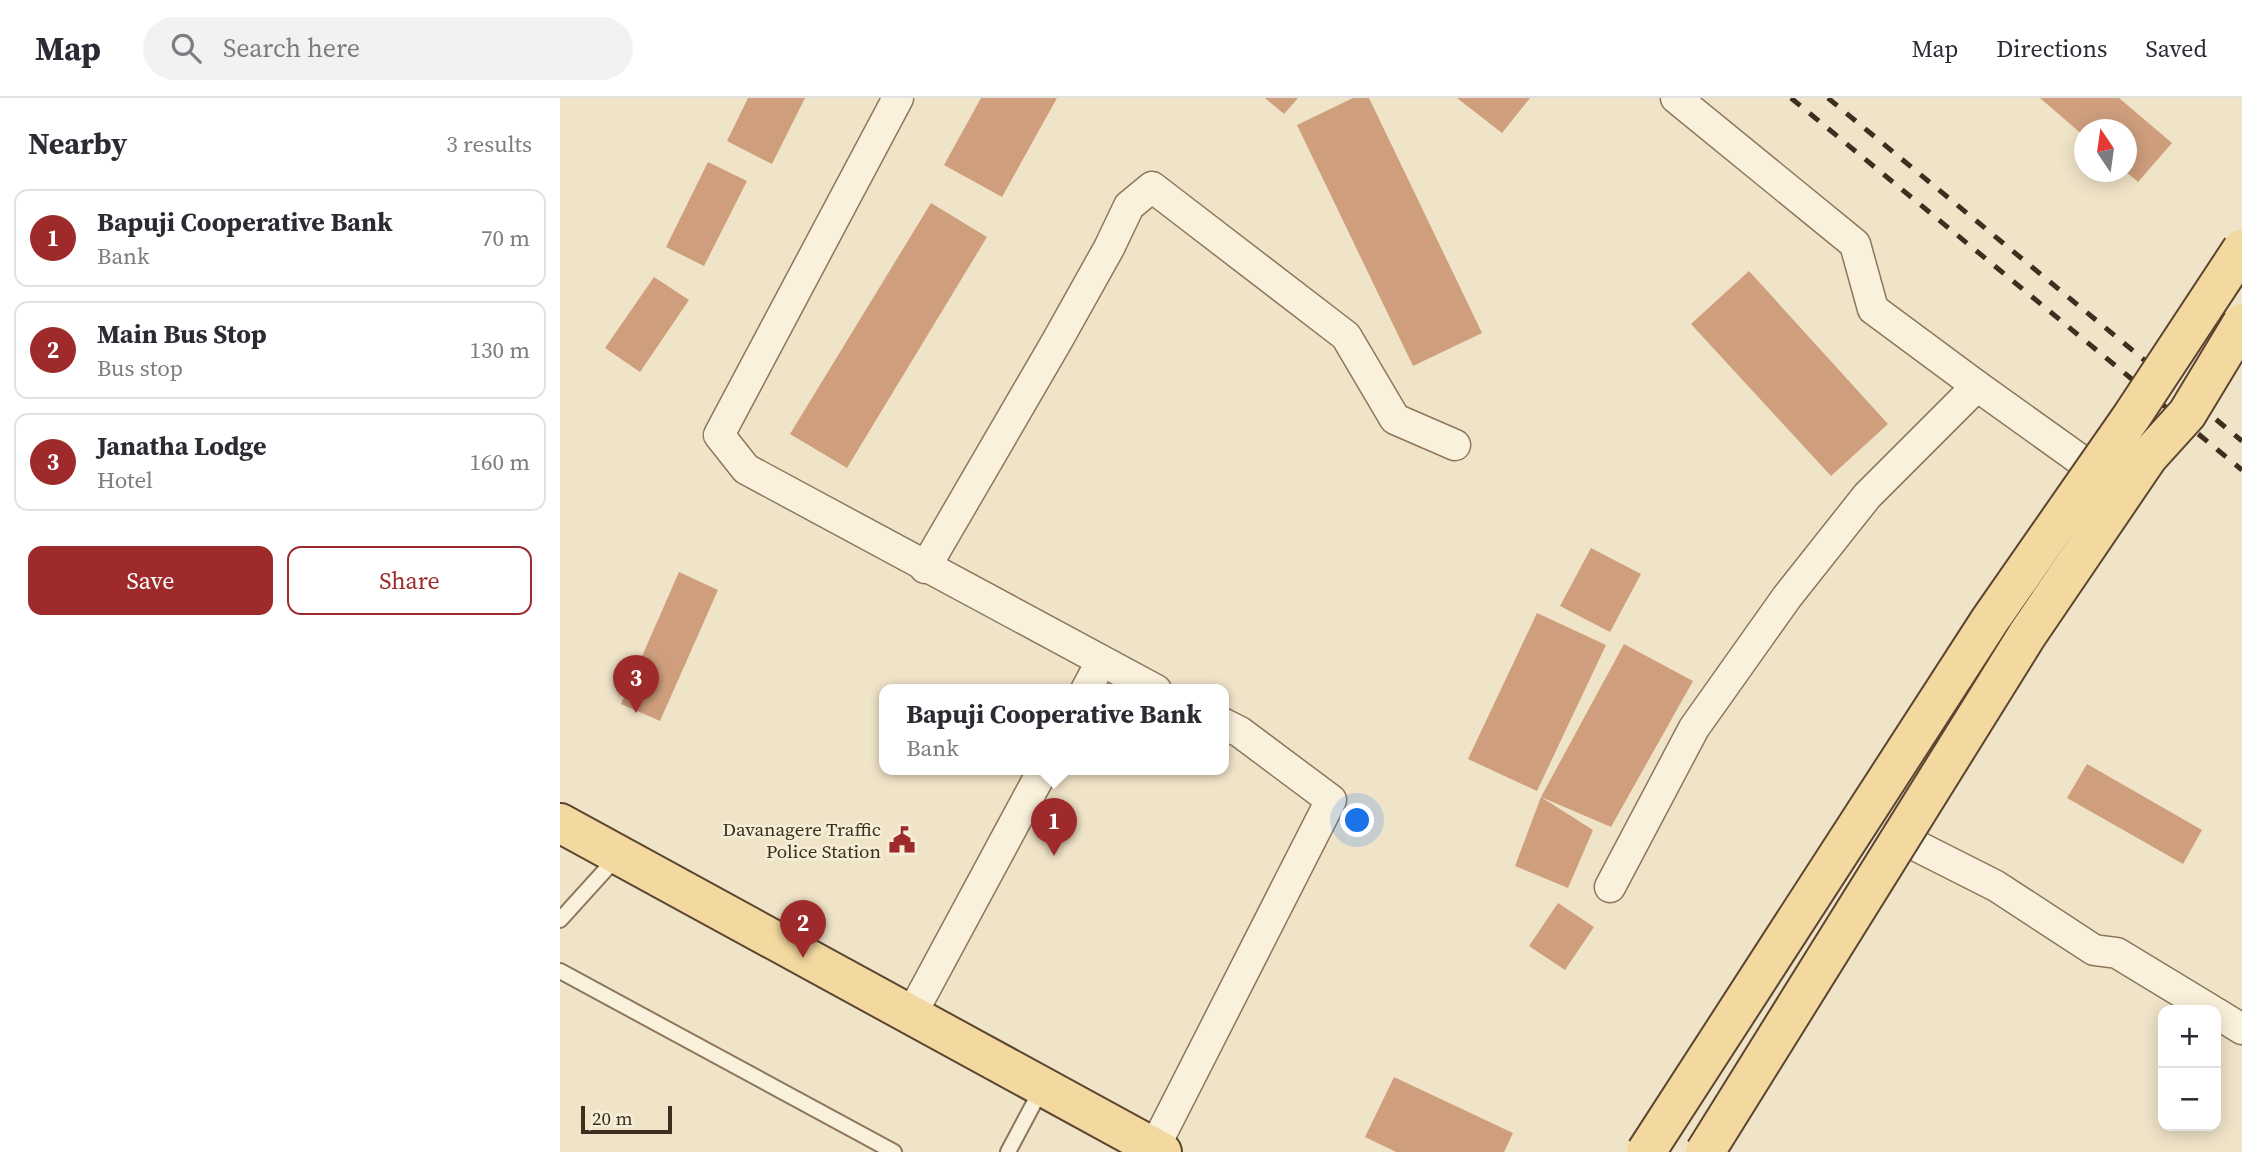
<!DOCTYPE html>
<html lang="en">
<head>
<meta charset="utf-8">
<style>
  :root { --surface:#fff; --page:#f2f2f3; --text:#2b2b33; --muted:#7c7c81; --line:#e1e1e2; --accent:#9e2a2b }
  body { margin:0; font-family:"Source Serif 4",serif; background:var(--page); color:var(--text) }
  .controls { position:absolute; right:21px; bottom:21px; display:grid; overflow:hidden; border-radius:14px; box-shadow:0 4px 18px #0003 }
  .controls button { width:63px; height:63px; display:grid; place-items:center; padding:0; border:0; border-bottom:2px solid var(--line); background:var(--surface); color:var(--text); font:35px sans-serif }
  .compass { position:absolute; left:1514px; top:21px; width:63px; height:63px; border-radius:50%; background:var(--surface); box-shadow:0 4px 18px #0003; rotate:347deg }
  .scale { position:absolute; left:21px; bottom:18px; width:91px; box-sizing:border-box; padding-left:7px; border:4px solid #3d2e20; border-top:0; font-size:19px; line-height:24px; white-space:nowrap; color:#3d2e20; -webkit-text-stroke:5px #f7eed8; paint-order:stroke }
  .you { position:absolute; left:798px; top:723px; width:24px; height:24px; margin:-18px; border:5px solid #fff; border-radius:50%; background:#1a73e8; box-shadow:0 0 0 10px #1a73e833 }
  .badge { display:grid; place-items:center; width:46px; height:46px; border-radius:50%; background:var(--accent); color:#fff; font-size:23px; font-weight:700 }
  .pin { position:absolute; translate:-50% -58px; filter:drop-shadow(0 2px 4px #0008) }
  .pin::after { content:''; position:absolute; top:37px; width:24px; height:21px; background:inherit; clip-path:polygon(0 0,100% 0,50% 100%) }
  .popup { position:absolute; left:319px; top:586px; width:350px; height:91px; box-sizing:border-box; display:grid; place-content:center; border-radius:14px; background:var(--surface); filter:drop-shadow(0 2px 5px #0005); font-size:23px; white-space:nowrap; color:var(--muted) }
  .popup b { font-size:26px; color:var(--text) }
  .popup::after { content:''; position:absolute; left:50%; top:100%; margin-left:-14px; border:14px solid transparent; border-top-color:var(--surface) }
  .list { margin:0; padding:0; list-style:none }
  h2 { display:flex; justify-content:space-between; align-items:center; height:91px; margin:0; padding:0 28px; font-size:30px }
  h2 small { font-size:23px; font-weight:400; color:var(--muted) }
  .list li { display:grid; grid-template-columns:46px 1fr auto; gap:21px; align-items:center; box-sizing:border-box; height:98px; margin:0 14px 14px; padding:0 14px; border:2px solid var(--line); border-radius:14px }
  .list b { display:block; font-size:26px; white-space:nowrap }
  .list p { margin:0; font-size:23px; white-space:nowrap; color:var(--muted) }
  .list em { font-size:23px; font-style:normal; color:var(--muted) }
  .actions { display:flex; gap:14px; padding:21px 28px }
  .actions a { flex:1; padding:16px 0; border:2px solid var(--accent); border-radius:14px; text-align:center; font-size:24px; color:var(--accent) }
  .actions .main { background:var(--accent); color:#fff }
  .icon { flex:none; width:38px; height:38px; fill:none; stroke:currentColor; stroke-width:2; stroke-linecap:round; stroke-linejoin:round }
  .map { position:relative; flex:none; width:1682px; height:1054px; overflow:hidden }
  header { display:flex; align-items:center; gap:42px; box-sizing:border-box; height:98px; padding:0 35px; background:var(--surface); border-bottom:2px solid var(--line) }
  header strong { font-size:33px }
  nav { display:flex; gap:38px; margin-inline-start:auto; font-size:24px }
  .search { width:490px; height:63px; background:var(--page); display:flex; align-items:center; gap:18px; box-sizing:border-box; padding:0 24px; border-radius:38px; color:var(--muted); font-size:26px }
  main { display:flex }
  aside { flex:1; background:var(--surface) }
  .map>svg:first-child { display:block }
</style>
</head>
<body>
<header>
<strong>Map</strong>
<div class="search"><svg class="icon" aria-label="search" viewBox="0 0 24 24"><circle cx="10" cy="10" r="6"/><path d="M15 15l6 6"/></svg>Search here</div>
<nav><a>Map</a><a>Directions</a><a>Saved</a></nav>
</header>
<main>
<aside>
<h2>Nearby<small>3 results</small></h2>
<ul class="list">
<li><span class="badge">1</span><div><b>Bapuji Cooperative Bank</b><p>Bank</p></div><em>70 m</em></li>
<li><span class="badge">2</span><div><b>Main Bus Stop</b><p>Bus stop</p></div><em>130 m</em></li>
<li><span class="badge">3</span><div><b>Janatha Lodge</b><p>Hotel</p></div><em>160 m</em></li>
</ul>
<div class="actions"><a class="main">Save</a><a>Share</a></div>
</aside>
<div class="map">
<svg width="1682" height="1054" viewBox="0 0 1682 1054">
  <rect width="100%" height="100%" fill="#f0e4c8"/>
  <g fill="#cf9f7d">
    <polygon points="188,0 245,0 212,66 167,43"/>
    <polygon points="421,0 497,0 442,99 384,67"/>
    <polygon points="705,0 738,0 724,16"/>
    <polygon points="793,0 809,0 922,235 853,268 737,27"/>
    <polygon points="897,0 970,0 942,35"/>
    <polygon points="1480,0 1559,0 1612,45 1578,84 1566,74 1566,32 1524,32 1524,38"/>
    <polygon points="148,64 187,83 144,168 106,149"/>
    <polygon points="371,105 427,139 287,370 230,336"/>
    <polygon points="1189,173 1328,326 1271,378 1131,226"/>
    <polygon points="94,179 129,202 80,274 45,250"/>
    <polygon points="1031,450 1081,476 1050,534 1000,508"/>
    <polygon points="119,474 158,492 100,623 61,606"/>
    <polygon points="977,515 1046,547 977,693 908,661"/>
    <polygon points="1064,546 1133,583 1051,729 981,699 1033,732 1008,790 955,768 981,699"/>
    <polygon points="1527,666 1642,732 1623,766 1507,700"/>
    <polygon points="998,805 1034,829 1005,872 969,848"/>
    <polygon points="834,979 953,1035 944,1054 836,1054 805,1039"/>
  </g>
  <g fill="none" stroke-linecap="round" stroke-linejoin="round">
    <g stroke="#8d765c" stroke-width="18">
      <g id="service">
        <polyline points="0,822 58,758"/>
        <polyline points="0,873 334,1054"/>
        <polyline points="448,1054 482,990"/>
      </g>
    </g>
    <g stroke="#8d765c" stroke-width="33">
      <g id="minor">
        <polyline points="338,0 159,337 186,371 596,592"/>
        <polyline points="1116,0 1295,146 1313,211 1417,288 1533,371"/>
        <polyline points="365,470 497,243 549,150 569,108 592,89 786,238 835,321 895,347"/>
        <polyline points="526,592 541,564"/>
        <polyline points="1341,740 1436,788 1534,852 1557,855 1651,912"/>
        <polyline points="1050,789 1134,630 1227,499 1307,398 1417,288"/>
        <polyline points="1656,915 1682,931"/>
        <polyline points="351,917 483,672"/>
        <polyline points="594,1050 771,702 680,634 664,626"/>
      </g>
    </g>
    <g stroke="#5b4430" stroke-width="42">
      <polyline id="primary" points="0,725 602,1054"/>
    </g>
    <use href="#service" stroke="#faf1dc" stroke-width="14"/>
    <use href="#minor" stroke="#faf1dc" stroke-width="30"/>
    <use href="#primary" stroke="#f3d9a0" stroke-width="38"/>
    <g stroke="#3d2e20" stroke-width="5" stroke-dasharray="12 12" stroke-linecap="butt">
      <polyline points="1231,0 1682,372"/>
      <polyline points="1268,0 1682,343"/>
    </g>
    <g stroke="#5b4430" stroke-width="42" stroke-linecap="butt">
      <g id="primary-bridge">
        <polyline points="1086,1054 1430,522 1572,318 1682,151"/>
        <polyline points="1145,1054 1467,537 1588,359 1627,316 1682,225"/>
      </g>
    </g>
    <use href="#primary-bridge" stroke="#f3d9a0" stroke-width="38"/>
  </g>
  <defs>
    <g id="civic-bare" transform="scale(2.1)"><path d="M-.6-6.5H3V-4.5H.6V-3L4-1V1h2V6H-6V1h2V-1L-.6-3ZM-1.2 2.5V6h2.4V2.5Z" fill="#9e2a2b" stroke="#f7eed8" stroke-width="2.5" paint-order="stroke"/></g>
  </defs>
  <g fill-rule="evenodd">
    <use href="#civic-bare" x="342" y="742"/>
  </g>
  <g text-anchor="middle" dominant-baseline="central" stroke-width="5" stroke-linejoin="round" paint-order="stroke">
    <g font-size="19" fill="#3d2e20" stroke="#f7eed8" text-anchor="end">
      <text x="321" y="731">Davanagere Traffic<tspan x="321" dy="22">Police Station</tspan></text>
    </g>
  </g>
</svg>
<div class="controls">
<button>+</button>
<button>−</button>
</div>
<svg class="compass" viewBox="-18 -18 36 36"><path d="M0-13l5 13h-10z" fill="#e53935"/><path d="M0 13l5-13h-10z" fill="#7c7c81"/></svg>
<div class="scale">20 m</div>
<div class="you"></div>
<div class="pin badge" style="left:494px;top:758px">1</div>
<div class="popup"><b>Bapuji Cooperative Bank</b>Bank</div>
<div class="pin badge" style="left:243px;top:860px">2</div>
<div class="pin badge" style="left:76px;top:615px">3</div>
</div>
</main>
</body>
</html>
